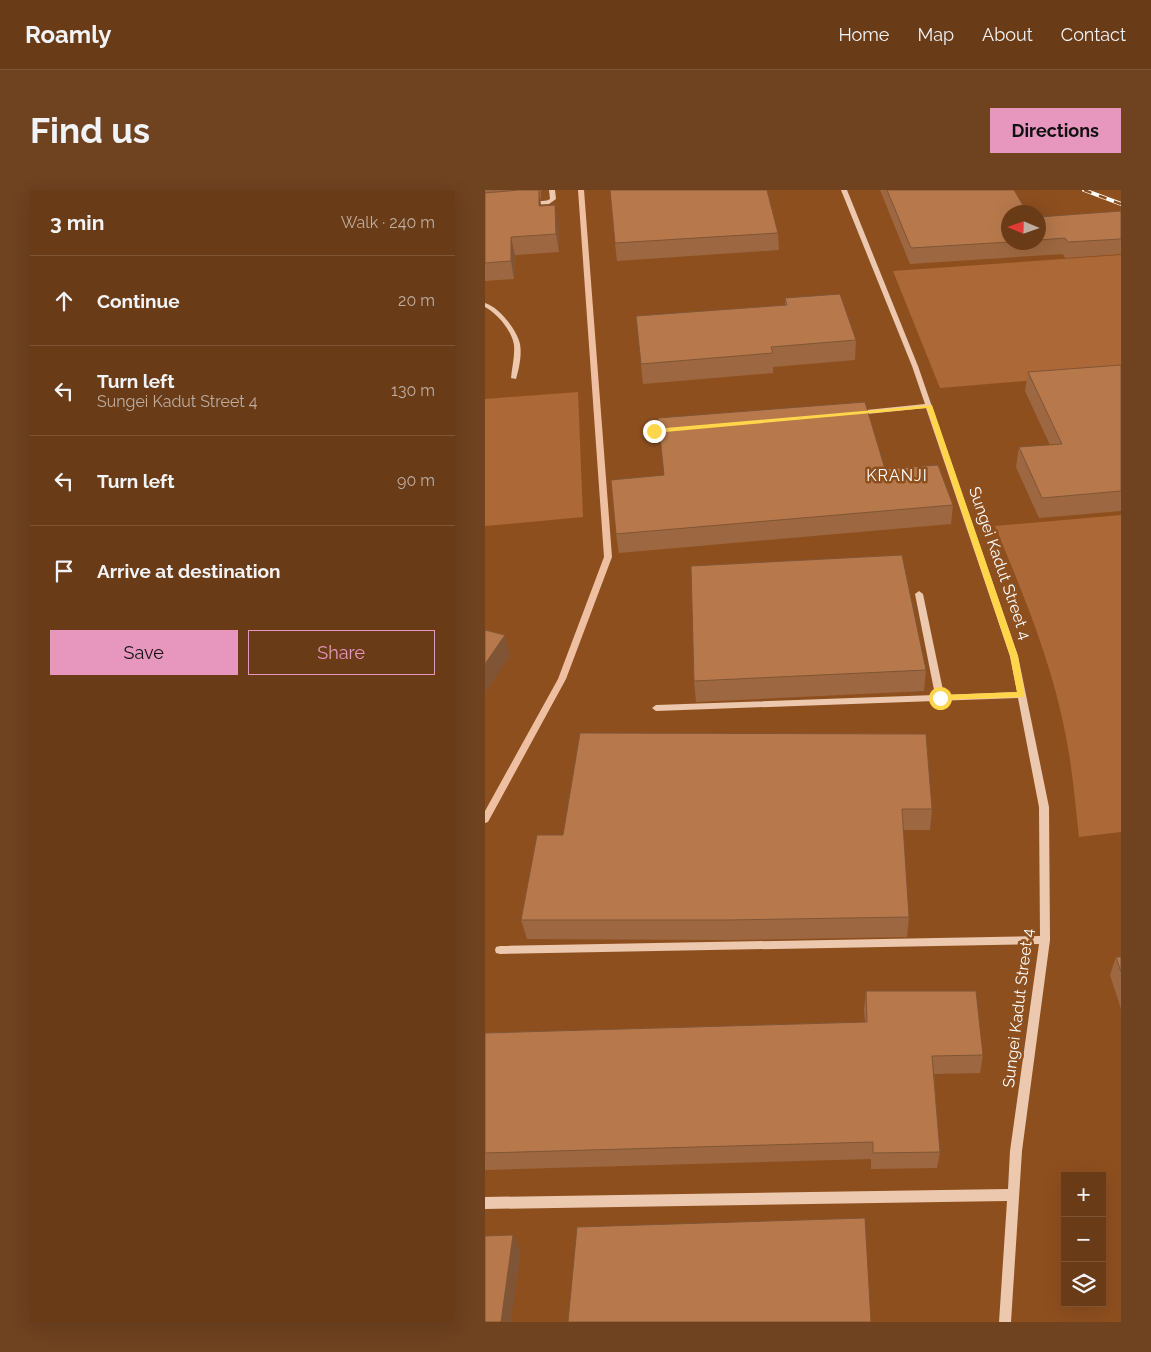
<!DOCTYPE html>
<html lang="en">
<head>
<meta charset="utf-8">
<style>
  :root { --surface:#6a3b17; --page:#6f4220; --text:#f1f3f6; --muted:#beada1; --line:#7d5536; --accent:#e797bd }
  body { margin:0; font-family:Raleway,sans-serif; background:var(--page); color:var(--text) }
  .controls { position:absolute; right:15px; bottom:15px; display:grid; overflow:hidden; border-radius:0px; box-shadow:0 5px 20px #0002 }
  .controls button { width:45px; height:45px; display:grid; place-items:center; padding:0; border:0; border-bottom:1px solid var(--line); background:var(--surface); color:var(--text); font:25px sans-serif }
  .compass { position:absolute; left:516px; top:15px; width:45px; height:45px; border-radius:50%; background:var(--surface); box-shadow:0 5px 20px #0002; rotate:272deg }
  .stop { position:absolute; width:15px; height:15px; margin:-11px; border:4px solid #ffd54a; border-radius:50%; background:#fff }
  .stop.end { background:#ffd54a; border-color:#fff; box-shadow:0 1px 5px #0008 }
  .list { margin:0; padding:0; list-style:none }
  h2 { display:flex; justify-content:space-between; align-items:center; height:65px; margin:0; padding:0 20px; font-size:21px }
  h2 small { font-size:16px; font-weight:400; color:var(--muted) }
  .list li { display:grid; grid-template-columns:32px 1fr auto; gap:15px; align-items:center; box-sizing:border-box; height:90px; padding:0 20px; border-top:1px solid var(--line) }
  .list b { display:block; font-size:19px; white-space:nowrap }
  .list p { margin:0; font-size:16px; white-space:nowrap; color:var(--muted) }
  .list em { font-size:16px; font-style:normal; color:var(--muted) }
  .actions { display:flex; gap:10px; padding:15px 20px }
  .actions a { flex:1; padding:11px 0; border:1px solid var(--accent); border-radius:0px; text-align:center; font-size:18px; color:var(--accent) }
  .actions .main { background:var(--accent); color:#111 }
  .icon { flex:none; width:28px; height:28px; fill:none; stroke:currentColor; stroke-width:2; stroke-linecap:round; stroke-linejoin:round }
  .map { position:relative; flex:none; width:636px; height:1132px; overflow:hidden; border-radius:0px }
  header { display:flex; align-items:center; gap:30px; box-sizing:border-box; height:70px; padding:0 25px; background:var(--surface); border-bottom:1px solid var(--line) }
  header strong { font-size:24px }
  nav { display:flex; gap:28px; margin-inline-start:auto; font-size:18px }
  .intro { display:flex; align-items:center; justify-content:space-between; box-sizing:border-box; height:120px; padding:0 30px }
  h1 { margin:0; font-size:35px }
  .button { padding:12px 22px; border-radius:0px; background:var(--accent); color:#111; font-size:18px; font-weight:700 }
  main { display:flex; gap:30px; padding:0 30px }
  aside { flex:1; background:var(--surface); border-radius:0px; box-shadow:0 5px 20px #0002 }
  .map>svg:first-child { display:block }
</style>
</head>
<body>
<header>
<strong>Roamly</strong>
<nav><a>Home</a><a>Map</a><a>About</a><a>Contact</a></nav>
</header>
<div class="intro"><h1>Find us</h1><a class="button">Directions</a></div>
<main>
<aside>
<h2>3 min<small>Walk · 240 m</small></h2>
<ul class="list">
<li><svg class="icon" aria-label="ahead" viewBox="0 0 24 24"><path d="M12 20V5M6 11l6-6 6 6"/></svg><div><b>Continue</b></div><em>20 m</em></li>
<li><svg class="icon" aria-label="left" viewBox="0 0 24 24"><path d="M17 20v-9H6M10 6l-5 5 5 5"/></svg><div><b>Turn left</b><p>Sungei Kadut Street 4</p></div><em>130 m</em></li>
<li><svg class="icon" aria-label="left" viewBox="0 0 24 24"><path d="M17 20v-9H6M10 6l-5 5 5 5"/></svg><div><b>Turn left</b></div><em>90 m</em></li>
<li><svg class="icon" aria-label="arrive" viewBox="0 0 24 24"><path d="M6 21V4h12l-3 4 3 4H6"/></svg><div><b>Arrive at destination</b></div></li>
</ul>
<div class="actions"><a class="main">Save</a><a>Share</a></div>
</aside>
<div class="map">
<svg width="636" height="1132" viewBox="0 0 636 1132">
  <rect width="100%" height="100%" fill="#8e4f1f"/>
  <g fill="#ad6837">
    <polygon points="636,65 636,183 455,198 408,81"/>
    <polygon points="93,202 98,327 0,336 0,209"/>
    <path d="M 636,325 L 636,642 L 594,647 C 590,610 587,574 579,537 C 565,468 537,401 510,336 Z"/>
  </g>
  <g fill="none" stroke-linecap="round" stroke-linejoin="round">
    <polygon fill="#eec0a1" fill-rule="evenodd" points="93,0 99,0 127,367 81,489 3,632 0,633 0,621 73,489 119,367"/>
    <g fill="#ecc8ae" fill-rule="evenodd">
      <path d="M 64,0 L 70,0 L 71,9 L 64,14 L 45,15 L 42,13 C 49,9 59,13 65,9 Z"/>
      <polygon points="356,0 362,0 433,176 533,466 564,617 565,750 537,961 526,1132 514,1132 522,1011 0,1019 0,1007 523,999 525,961 554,754 15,764 11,763 10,760 11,757 15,756 555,746 554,617 533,508 171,521 167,518 171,515 450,505 430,404 434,401 438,404 459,505 532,502 525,466 441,218 372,225 369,223 372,221 440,214 427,176"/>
      <path d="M 0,113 C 14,117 32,140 35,154 C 37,165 34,179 31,189 L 26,188 C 27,177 30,166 29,155 C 27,141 12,123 0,117 Z"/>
      <polygon points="185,237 188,239 187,240 169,243 166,241 169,239"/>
    </g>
    <g stroke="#fff" stroke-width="4">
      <polyline id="rail" points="599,0 636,14"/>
    </g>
    <use href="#rail" stroke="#8e4f1f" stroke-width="2.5" stroke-dasharray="8" stroke-linecap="butt"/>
  </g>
  <g fill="#9d6841">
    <polygon points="0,0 56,0 56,9 55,9 56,16 73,32 74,62 30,65 29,89 0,91"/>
    <polygon points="395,0 529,0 524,22 524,52 554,52 554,27 636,21 636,64 580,68 578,64 425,74"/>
    <polygon points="293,43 294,60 132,71 130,53"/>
    <polygon points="300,108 371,150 370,170 288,177 288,183 158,194 151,126 300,115"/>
    <polygon points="636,175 636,321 554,328 531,277 534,257 565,255 540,201 543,182"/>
    <polygon points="400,279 468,315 466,334 134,363 131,344"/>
    <polygon points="441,480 439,501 211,512 209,491"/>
    <polygon points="95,543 447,619 445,640 418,640 424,727 422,747 244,750 42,749 36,730 78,645"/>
    <polygon points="631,767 636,767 636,819 625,785"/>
    <polygon points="381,801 498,865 495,883 449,884 455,962 452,978 386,979 386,969 0,980 0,843 380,832 379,820"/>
  </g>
  <g fill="#805535">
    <polygon points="54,0 56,16 54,16"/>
    <polygon points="70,15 73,32 74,62 71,44"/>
    <polygon points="26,47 30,65 29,89 26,71"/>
    <polygon points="20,445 25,466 0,503 0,474"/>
    <polygon points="28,1045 36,1061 26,1132 16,1132"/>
  </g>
  <g fill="#b7794c" stroke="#805535">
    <polygon points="34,0 54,0 54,16 70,15 71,44 26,47 26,71 0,73 0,3"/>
    <polygon points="125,0 282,0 293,43 130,53"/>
    <polygon points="402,0 529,0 542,22 524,22 524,52 426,58"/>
    <polygon points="636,21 636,49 583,52 580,48 554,50 554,27"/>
    <polygon points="355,104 371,150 286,157 288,163 156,174 151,126 302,115 300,108"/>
    <polygon points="636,175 636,301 557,308 534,257 577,254 543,182"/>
    <polygon points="380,212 400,279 453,275 468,315 131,344 126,290 179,285 173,228"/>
    <polygon points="417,365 441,480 209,491 206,376"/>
    <polygon points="0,440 20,445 0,474"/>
    <polygon points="95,543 441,544 447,619 417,619 424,727 243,730 36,730 52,645 78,645"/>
    <polygon points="631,767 636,767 636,782"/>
    <polygon points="381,801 491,801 498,865 447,866 455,962 388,963 388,952 0,963 0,843 382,832"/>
    <polygon points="380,1028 386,1132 83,1132 92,1037"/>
    <polygon points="28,1045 16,1132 0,1132 0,1046"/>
  </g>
  <polygon fill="#ffd54a" points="447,215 533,466 540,507 455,510 451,508 455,505 532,502 525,466 442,218 169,243 166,241 169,239"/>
  <g text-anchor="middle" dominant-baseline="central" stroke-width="5" stroke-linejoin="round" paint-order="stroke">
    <g font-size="16" letter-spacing="1" fill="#fff" stroke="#8e4f1f">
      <text x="412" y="285">KRANJI</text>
    </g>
    <g font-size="16" fill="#fff" stroke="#8e4f1f">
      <text transform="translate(515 373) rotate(71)">Sungei Kadut Street 4</text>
      <text transform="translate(533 818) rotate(-83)">Sungei Kadut Street 4</text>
    </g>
  </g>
</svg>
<div class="controls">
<button>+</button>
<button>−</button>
<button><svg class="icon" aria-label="layers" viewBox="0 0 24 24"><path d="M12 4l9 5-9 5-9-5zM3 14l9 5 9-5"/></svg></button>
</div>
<svg class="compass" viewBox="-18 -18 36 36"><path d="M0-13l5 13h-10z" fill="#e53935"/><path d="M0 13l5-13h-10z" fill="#beada1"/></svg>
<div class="stop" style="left:455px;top:508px"></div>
<div class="stop end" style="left:169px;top:241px"></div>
</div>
</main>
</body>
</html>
